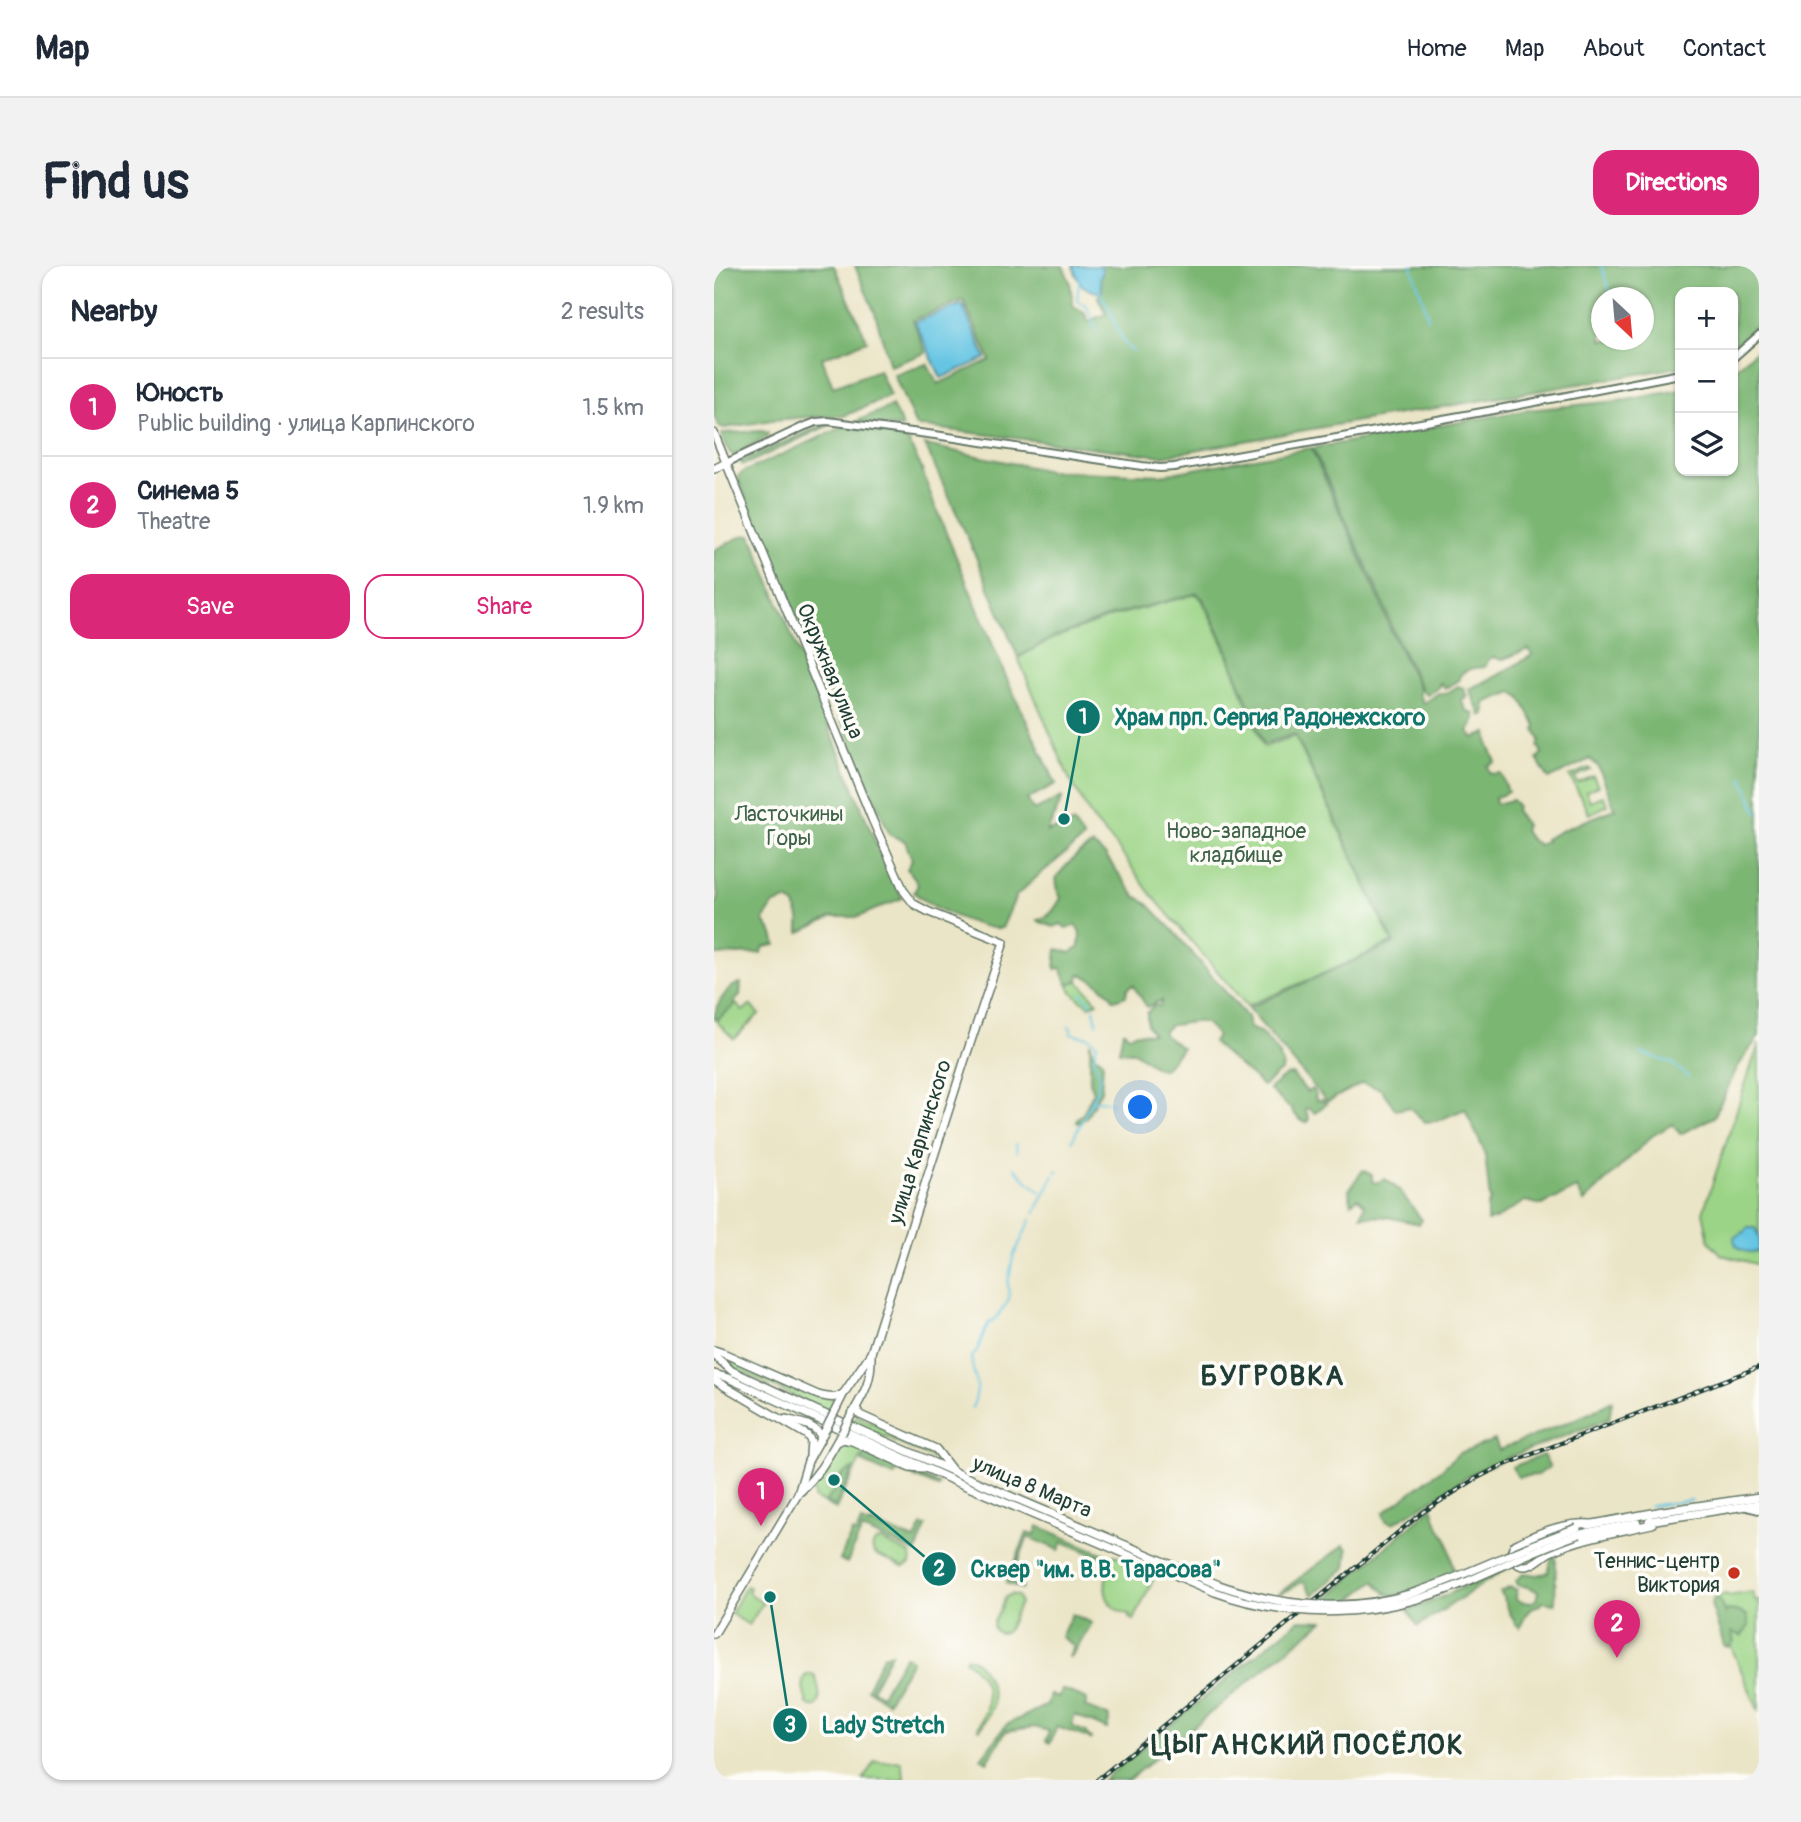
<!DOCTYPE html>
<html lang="en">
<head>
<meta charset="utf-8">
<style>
  :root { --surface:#fff; --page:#f2f2f3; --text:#1f2937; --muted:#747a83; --line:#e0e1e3; --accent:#db2777 }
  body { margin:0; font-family:Pangolin,sans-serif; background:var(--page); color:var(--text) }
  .controls { position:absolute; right:21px; top:21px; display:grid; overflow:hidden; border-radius:14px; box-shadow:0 2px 5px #0004 }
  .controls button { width:63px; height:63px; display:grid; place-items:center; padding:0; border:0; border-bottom:2px solid var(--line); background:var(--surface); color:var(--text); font:35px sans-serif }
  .compass { position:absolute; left:877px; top:21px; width:63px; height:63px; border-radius:50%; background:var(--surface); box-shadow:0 2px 5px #0004; rotate:154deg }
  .you { position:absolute; left:427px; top:842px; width:24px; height:24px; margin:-18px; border:5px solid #fff; border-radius:50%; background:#1a73e8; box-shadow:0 0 0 10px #1a73e833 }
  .badge { display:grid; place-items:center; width:46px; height:46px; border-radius:50%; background:var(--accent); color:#fff; font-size:23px; font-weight:700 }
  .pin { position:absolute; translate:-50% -58px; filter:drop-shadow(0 2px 4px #0008) }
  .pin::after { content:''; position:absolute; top:37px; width:24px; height:21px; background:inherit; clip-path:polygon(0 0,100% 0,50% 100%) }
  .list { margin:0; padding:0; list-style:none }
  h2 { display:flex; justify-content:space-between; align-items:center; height:91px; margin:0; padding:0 28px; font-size:30px }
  h2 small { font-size:23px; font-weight:400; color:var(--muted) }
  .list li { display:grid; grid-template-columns:46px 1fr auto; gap:21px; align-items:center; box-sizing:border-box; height:98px; padding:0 28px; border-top:2px solid var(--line) }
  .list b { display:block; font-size:26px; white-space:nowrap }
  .list p { margin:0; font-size:23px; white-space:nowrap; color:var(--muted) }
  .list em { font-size:23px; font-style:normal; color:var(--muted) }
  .actions { display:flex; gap:14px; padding:21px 28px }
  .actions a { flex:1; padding:16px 0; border:2px solid var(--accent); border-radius:21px; text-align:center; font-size:24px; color:var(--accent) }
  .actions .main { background:var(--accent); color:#fff }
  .icon { flex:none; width:38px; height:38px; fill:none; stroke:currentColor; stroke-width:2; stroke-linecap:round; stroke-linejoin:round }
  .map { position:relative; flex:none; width:1045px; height:1514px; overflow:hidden; border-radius:21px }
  header { display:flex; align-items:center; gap:42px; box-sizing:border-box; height:98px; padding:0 35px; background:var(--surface); border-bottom:2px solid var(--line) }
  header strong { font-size:33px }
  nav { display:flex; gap:38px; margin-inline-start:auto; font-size:24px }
  .intro { display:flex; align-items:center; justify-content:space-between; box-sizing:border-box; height:168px; padding:0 42px }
  h1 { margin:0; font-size:49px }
  .button { padding:18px 32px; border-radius:21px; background:var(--accent); color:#fff; font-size:24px; font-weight:700 }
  main { display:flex; gap:42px; padding:0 42px }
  aside { flex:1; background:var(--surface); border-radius:21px; box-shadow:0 2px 5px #0004 }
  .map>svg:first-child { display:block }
</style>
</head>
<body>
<header>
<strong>Map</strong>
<nav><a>Home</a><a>Map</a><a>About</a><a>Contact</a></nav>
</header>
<div class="intro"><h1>Find us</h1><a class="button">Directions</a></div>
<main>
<aside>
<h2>Nearby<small>2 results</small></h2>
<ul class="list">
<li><span class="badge">1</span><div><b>Юность</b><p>Public building · улица Карпинского</p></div><em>1.5 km</em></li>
<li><span class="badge">2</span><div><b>Синема 5</b><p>Theatre</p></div><em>1.9 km</em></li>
</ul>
<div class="actions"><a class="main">Save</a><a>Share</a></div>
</aside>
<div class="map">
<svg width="1045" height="1514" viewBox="0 0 1045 1514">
  <rect width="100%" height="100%" fill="#fdfcf7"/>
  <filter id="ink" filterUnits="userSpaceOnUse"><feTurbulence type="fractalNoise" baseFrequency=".0143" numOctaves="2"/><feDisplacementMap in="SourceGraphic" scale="14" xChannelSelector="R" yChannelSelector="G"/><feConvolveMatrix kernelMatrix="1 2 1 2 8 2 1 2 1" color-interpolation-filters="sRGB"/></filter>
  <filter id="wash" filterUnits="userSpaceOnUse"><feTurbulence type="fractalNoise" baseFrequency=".00686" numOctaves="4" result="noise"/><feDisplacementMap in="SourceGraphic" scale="28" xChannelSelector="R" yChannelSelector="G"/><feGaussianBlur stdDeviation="1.57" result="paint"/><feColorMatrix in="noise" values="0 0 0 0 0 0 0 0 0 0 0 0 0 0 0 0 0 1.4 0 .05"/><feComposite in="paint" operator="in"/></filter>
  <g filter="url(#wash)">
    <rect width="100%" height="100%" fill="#ebe5c7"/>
    <g fill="#9bd486" stroke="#5d885d" stroke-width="2">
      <polygon points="483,328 488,334 510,380 550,481 581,470 678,676 636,696 533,740 435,626 401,578 378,552 355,512 304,392 340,372 400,350"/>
      <polygon points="875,502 877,504 861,511 864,517 879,510 884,520 872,526 876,535 889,530 894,539 875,548 856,510"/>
      <path d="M 363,713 C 369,721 376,727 383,736 L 376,740 C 368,735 360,730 355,721 L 356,717 Z"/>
      <polygon points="20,736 29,745 36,739 45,748 20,773 2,755"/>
      <polygon points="1045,777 1045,999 1008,989 995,975 989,946"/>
      <polygon points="17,1093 69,1117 66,1124 18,1101 16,1098"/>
      <polygon points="71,1117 123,1133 116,1147 68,1125"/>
      <polygon points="140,1151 145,1151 220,1185 221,1190 217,1192 137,1156"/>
      <polygon points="130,1175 151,1184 122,1243 100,1232 101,1227 95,1223 110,1206 126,1176"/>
      <path d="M 167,1274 L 195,1287 L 197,1291 L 196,1298 L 189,1301 L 161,1288 C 156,1282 159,1275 167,1274 Z"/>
      <path d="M 400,1289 L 443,1306 L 420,1354 L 415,1352 L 416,1349 C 411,1347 404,1345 401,1342 C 384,1329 393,1304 400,1289 Z"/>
      <polygon points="32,1320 36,1322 34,1326 49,1337 35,1359 17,1348"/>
      <polygon points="1038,1326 1042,1336 1045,1335 1045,1446 1012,1369 1002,1330 1013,1328 1014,1330"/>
      <path d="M 297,1328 L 304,1330 L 306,1337 L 293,1365 C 286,1369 279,1366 279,1358 L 292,1331 Z"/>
      <path d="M 253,1391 C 269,1396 280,1421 279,1438 C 278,1447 271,1455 266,1463 L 264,1462 C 279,1436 276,1412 251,1394 Z"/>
      <path d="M 94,1408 C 96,1408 98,1408 100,1409 C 104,1413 113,1450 93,1438 C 91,1428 84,1413 94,1408 Z"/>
      <polygon points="161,1495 170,1496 187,1495 191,1514 149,1513"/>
    </g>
    <g fill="#7cb673" stroke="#4e7a54" stroke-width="2" fill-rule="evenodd">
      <polygon points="0,0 120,0 153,75 108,92 119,121 165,104 176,130 130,150 95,151 58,154 11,162 6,161 0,151"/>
      <path d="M 141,0 L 349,0 L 356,16 L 359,40 L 370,46 L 374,55 L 392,48 L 384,31 L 388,24 L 386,11 L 388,9 L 388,0 L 1045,0 L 1045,57 L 1019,81 L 1019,26 L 966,26 L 966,101 L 609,161 L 448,190 L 202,160 L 180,109 L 213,98 L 224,118 L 276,94 L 249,34 L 199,54 L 212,87 L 176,100 L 161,47 ZM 888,32 L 930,32 L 930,74 L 888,74 Z"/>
      <path d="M 1045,82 L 1045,770 L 1023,802 L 1000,851 L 966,868 L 959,858 L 938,870 L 870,936 L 863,922 L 828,939 L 811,935 L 782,953 L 773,955 L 773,941 L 776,935 L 771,887 L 751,843 L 723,855 L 711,856 L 695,841 L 682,844 L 667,823 L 648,817 L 613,836 L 534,742 L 680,677 L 581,468 L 550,478 L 511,379 L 490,334 L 483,327 L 399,349 L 340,371 L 304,391 L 254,272 L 211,179 L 335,205 L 447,209 L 597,182 L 667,337 L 676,363 L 706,425 L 704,427 L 709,437 L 725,427 L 733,427 L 744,420 L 749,422 L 753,431 L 747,434 L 752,444 L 760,448 L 761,453 L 754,465 L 760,472 L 773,467 L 775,480 L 782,496 L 774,500 L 777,508 L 787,507 L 794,526 L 781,532 L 782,538 L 798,534 L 803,539 L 802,546 L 812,559 L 810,565 L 816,573 L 825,579 L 832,575 L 831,573 L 851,563 L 901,543 L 884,500 L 876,493 L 835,513 L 823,493 L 828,487 L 824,480 L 826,474 L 821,463 L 822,460 L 806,431 L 798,426 L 770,437 L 771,448 L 767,450 L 755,423 L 781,411 L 818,389 L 815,383 L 787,394 L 780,391 L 775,393 L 771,401 C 760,402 747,402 744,415 L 731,422 L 726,417 L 724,422 L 712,429 L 708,425 L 678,362 L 669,336 L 599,182 L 814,144 L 913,134 L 966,124 L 966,205 L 1019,205 L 1019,105 Z"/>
      <polygon points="178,140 189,161 143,156 145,154"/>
      <polygon points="114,157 118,158 30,199 27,198 27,195"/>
      <path d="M 131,160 L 192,171 L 207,201 L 220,238 L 292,411 L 342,518 L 313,533 L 320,545 L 348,531 L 348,533 L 333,566 L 359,557 L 370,572 L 326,608 L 302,630 L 288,662 C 269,665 213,640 200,626 L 204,619 L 200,611 L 193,603 L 198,594 L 191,575 L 176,569 L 24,213 L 24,210 L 31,205 Z"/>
      <polygon points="48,165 54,167 53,171 20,189 16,187 7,169 10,167"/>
      <polygon points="37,269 165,585 188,632 144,651 118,651 85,667 85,652 81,639 73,634 60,638 50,653 51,657 59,668 62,679 50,681 47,687 0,689 0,641 5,632 0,613 0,284 28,270"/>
      <path d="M 379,579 L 391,589 L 421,630 L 432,636 L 461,667 L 533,751 L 535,762 L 546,766 L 563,785 L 569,798 L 568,804 L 549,820 L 499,777 L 503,770 C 500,766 495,760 491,757 C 484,753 465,759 456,759 L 450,765 L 450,769 L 468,782 L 450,803 L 443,802 L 420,786 L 405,785 L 409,765 L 411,765 L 413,769 L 416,770 L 421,767 L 439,768 L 433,759 L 433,747 L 440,739 L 446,740 L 448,734 L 433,741 L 419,719 L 413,723 L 412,730 L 400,734 C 394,724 377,711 365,708 L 364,714 L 354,719 L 347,702 L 341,703 L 343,683 L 357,687 L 365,681 L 366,667 L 362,659 L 352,662 L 347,658 L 340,661 L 326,656 L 324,654 C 337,651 341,642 347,632 L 344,626 L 342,612 C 352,599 364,586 379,579 Z"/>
      <path d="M 27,717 L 26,729 L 21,735 L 21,739 L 5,752 L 0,753 C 2,739 13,719 27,717 Z"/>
      <polygon points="376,776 381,791 386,792 389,797 387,824 372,852 364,857 362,856 363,852 369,848 379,827 376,817"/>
      <polygon points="578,808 593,826 598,823 602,828 601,832 604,835 608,834 612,838 601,847 594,842 591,843 595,852 594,856 588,855 579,847 578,843 573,840 555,823 572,809"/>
      <polygon points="649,904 658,909 658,915 662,917 671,913 685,924 708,954 705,958 673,951 647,950 651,939 644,932 637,937 635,924"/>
      <polygon points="898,1135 895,1153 790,1193 759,1207 702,1244 679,1257 672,1255 669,1247 727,1204 745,1187 781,1174 785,1184 876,1147"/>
      <polygon points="151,1189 225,1218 224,1221 183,1204 180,1210 148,1196"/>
      <polygon points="829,1189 836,1201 823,1209 804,1211 798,1201"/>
      <polygon points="139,1203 123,1238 120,1240 111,1236 118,1227 123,1216 126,1215 126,1211 132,1206"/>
      <polygon points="718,1241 725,1262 733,1273 741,1309 681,1330 673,1328 660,1315 634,1336 610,1335"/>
      <polygon points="147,1256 154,1259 156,1257 201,1274 208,1259 212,1260 202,1286 148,1263 133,1297 126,1294 138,1266 142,1268"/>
      <polygon points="324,1260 395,1290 391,1300 390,1299 391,1293 349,1276 345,1284 314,1271 296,1315 309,1321 308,1323 292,1317 313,1267 321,1269"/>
      <path d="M 630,1279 L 634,1283 L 632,1302 L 599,1329 L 590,1316 C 580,1318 574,1327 564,1328 Z"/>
      <path d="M 842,1289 L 841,1338 L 828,1336 L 827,1339 C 813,1341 811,1350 806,1362 C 795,1353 794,1337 786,1326 L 796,1321 L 803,1324 L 802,1333 C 809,1337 816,1338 822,1334 L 824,1326 L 815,1321 L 804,1319 L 802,1315 L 810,1307 L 824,1309 L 834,1306 L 838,1290 Z"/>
      <polygon points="798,1299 704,1360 694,1345 730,1330"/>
      <polygon points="1004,1332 1011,1347 1013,1344 1023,1345 1033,1349 1035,1360 1027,1370 1018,1366 1020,1376 1015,1381 1010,1380 997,1338 999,1333"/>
      <polygon points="358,1348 378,1357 357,1392 355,1391 360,1380 347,1371"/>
      <polygon points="585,1354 609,1355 414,1514 389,1514"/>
      <polygon points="177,1387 158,1423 167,1429 190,1391 192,1390 198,1395 173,1436 153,1423 169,1390"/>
      <polygon points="348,1423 373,1433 371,1441 396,1451 393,1463 361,1449 358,1456 359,1461 372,1466 373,1470 377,1472 377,1473 343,1461 336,1477 332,1475 335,1465 320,1461 292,1465 273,1496 267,1492 292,1459 333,1439 336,1428 344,1431"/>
    </g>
    <g fill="#65c5e3" stroke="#42818c" stroke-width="2">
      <path d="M 359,0 L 388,0 L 388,9 L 386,11 L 388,24 L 387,27 C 368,23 365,19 359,0 Z"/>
      <polygon points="248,38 272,92 227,112 201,56"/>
      <path d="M 1033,962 L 1041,962 L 1045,971 L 1045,985 C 1033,988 1020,985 1020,971 L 1032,965 Z"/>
    </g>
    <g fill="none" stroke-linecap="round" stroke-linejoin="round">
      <g stroke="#65c5e3" stroke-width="2">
        <path d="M 698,0 C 702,18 711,34 714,53"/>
        <polyline points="887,0 898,32"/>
        <polyline points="365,15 363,35 373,40 377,51"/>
        <path d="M 386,26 L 389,35 L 392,35 C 395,42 407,73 411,78 C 414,81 417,84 420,86"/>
        <polyline points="378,53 381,64"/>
        <polyline points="1028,511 1044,547"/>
        <polyline points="367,727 378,738"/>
        <polyline points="380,743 383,757"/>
        <polyline points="354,760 357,762 357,768 360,768"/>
        <polyline points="927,787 958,797 974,811"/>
        <polyline points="378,836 386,834 393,836"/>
        <polyline points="396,837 397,838"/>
        <polyline points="358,875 383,824 386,810 380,793 383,778 375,771 362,769"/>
        <polyline points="302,878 303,886"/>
        <polyline points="301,902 312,914 328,927"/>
        <polyline points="343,906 344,904"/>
        <polyline points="321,947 340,909"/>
        <path d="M 258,1142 C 269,1114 259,1116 257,1091 L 262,1087 L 274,1058 L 283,1051 L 295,1034 L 294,1017 L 299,991 L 317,953"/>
        <polyline points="936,1240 978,1234"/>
      </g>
    </g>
  </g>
  <g filter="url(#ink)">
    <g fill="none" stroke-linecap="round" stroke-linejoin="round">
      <g stroke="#667867" stroke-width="10">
        <g id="secondary">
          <polyline points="1019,92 1045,69"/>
          <polyline points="12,197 89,161 102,156 114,155 221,169 428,200 446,202 460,201 785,143 966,108"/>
          <polyline points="1033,1241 1045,1244"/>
        </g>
      </g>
      <g stroke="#667867" stroke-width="10">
        <g id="primary">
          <polyline points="0,167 158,553 190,625 200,638 215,646 290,676 251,793 157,1087 130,1127 120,1147"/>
          <polyline points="0,203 12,197"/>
          <path d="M 0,1084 L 9,1087 L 104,1129 C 113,1131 122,1134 130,1127"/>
          <polyline points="0,1089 18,1105 119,1152 254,1212 505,1319"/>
          <polyline points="0,1108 14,1112 238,1214 501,1326"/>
          <polyline points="0,1114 93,1169 97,1175 96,1188"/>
          <polyline points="142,1142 146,1149 222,1183 238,1204"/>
          <path d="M 72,1153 C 85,1157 102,1158 107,1171"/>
          <path d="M 134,1155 C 149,1129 158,1118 157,1088"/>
          <polyline points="123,1176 129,1173 138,1175 196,1201 208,1202"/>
          <path d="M 87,1225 C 105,1208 113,1193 125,1172"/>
          <polyline points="935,1255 1045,1238"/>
          <path d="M 877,1258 C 851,1256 823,1267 800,1279 L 797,1287 C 800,1294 803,1301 812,1300 C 821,1299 828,1290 836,1286 C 867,1271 904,1266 938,1258 L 937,1254"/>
          <polyline points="874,1259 949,1245 1045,1231"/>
          <polyline points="866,1268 923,1257"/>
          <polyline points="0,1368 84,1228 94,1195 113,1161"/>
        </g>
      </g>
      <use href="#secondary" stroke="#fff" stroke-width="6"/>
      <use href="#primary" stroke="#fff" stroke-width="7"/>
      <g stroke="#1f3d34" stroke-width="4.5">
        <polyline id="rail" points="383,1514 709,1246 761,1213 785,1201 1045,1101"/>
      </g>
      <use href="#rail" stroke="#fdfcf7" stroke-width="2" stroke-dasharray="5" stroke-linecap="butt"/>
      <g stroke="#667867" stroke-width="10" stroke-linecap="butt">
        <g id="primary-bridge">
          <polyline points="113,1161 120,1147"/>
          <polyline points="128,1167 134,1155"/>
          <path d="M 505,1319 C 567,1341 635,1347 699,1327 C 755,1309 807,1281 863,1262"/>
          <path d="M 501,1326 C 581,1355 664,1351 742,1320 C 784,1303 823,1282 866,1268"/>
        </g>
      </g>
      <use href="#primary-bridge" stroke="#fff" stroke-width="7"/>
    </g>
  </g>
  <circle fill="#c8321e" stroke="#fdfcf7" stroke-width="2.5" cx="1020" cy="1307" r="7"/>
  <g text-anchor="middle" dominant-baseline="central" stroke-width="7" stroke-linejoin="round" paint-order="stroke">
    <g font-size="21" fill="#1f3d34" stroke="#fdfcf7">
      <text transform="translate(116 405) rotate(68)">Окружная улица</text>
      <text transform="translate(206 876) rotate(-73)">улица Карпинского</text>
      <text transform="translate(318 1221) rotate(23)">улица 8 Марта</text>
    </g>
    <g font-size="21" fill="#3e6348" stroke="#fdfcf7">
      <text x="75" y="548">Ласточкины<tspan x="75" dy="24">Горы</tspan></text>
      <text x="522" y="565">Ново-западное<tspan x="522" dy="24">кладбище</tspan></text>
    </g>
    <g font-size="21" fill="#1f3d34" stroke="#fdfcf7" text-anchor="end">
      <text x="1006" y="1295">Теннис-центр<tspan x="1006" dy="24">Виктория</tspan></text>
    </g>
    <g font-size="28" font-weight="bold" letter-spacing="2" fill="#1f3d34" stroke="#fdfcf7">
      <text x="559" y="1110">БУГРОВКА</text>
      <text x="594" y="1479">ЦЫГАНСКИЙ ПОСЁЛОК</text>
    </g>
  </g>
  <path fill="none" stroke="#0f766e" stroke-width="2.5" d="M350 553L369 451M120 1214L225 1303M56 1331L76 1459"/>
  <g fill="#0f766e" stroke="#fdfcf7" stroke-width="2.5">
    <circle cx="350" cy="553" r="7"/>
    <circle cx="120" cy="1214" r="7"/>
    <circle cx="56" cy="1331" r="7"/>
    <circle cx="369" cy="451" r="18"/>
    <circle cx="225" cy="1303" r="18"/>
    <circle cx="76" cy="1459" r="18"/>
  </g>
  <g font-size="21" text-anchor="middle" font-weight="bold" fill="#fff">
    <text x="369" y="458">1</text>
    <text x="225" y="1310">2</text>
    <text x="76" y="1466">3</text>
  </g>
  <g font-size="23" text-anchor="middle" font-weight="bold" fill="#0f766e" stroke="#fdfcf7" stroke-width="7" stroke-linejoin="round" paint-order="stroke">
    <text x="556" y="459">Храм прп. Сергия Радонежского</text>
    <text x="382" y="1311">Сквер "им. В.В. Тарасова"</text>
    <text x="169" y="1467">Lady Stretch</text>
  </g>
</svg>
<div class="controls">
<button>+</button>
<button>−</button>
<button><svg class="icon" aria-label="layers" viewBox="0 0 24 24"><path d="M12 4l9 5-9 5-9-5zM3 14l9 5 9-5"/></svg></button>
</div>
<svg class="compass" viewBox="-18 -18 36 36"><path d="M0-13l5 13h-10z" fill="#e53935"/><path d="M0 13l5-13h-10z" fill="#747a83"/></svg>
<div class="you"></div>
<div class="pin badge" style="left:47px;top:1260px">1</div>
<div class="pin badge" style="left:903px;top:1392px">2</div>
</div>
</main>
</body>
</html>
